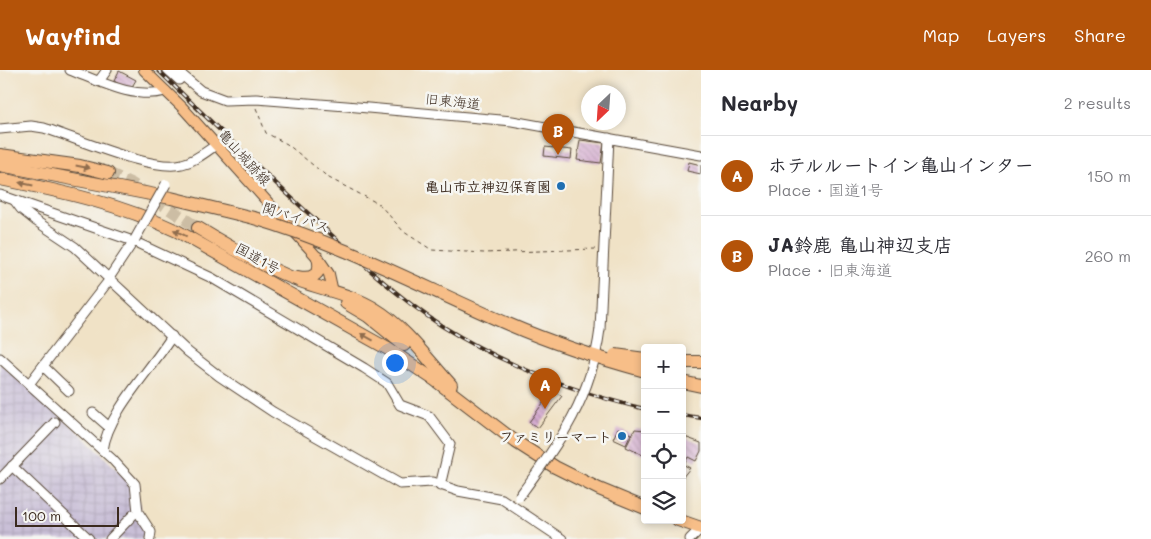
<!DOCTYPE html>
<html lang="en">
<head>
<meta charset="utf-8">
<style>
  :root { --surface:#fff; --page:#f7f7f7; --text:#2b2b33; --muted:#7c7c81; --line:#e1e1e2; --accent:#b45309 }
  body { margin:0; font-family:Mali,"Klee One",sans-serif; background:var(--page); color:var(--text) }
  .controls { position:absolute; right:15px; bottom:15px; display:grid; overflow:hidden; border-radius:5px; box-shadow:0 2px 8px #0003 }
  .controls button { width:45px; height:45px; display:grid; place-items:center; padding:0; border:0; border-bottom:1px solid var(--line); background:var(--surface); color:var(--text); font:25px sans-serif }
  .compass { position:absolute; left:581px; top:15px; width:45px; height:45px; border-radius:50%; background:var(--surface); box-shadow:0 2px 8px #0003; rotate:205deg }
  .scale { position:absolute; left:15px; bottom:12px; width:104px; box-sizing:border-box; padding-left:5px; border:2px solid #3b2a1e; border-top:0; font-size:14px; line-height:18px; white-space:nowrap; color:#3b2a1e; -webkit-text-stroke:4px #f6f6f2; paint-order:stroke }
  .you { position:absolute; left:394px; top:292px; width:18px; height:18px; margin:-12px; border:4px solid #fff; border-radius:50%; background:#1a73e8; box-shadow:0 0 0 8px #1a73e833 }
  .badge { display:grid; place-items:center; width:32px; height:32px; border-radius:50%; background:var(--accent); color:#fff; font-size:16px; font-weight:700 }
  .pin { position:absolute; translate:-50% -41px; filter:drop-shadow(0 1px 2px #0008) }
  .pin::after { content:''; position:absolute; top:26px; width:18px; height:15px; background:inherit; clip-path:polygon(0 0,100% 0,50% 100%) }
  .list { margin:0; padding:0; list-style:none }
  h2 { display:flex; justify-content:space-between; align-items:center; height:65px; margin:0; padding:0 20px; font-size:21px }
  h2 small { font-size:16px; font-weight:400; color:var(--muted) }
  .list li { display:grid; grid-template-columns:32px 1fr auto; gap:15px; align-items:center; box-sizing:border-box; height:80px; padding:0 20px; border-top:1px solid var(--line) }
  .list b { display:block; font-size:19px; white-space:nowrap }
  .list p { margin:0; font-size:16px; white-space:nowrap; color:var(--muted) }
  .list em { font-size:16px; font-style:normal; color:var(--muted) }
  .icon { flex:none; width:28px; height:28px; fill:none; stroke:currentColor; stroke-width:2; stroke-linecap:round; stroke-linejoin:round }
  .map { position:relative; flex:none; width:701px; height:469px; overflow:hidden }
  header { display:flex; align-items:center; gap:30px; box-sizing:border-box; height:70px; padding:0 25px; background:var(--accent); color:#fff }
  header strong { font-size:24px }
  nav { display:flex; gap:28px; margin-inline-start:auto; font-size:18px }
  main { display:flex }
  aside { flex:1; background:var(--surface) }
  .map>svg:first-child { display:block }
</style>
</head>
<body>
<header>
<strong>Wayfind</strong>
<nav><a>Map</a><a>Layers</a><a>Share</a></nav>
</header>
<main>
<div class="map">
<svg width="701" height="469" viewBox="0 0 701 469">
  <defs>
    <pattern id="industrial-grid" width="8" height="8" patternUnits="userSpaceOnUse" patternTransform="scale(1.25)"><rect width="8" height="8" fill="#c9bfd7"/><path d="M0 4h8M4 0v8" fill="none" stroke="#aea4b8"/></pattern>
    <pattern id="building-back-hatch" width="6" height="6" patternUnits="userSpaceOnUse" patternTransform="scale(1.25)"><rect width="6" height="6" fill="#d5acd0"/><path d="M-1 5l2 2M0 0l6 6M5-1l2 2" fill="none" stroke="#ae8ca8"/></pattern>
  </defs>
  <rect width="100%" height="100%" fill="#f6f6f2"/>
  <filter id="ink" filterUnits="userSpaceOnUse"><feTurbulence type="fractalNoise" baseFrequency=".02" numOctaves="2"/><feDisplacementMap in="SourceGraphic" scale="10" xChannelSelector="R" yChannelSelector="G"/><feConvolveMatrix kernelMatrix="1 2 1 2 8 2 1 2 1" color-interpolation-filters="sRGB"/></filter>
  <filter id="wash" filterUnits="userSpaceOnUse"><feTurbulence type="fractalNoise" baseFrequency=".0096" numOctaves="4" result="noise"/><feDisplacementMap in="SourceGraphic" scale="20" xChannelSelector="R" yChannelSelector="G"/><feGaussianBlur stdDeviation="1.12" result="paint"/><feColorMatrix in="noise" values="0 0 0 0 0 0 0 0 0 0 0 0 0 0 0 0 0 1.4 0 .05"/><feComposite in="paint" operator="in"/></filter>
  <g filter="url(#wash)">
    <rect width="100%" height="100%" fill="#f0e2c6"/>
    <polygon fill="url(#industrial-grid)" points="0,293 82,365 133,415 149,463 144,469 0,469"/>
    <g id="blocks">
      <g fill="url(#building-back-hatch)">
        <polygon points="119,1 136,10 130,20 114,11"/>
        <polygon points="580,70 604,73 601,93 577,90"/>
        <polygon points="545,77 572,80 571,89 544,86"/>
        <polygon points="689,92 701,95 701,104 687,101"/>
        <polygon points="552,321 562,326 538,358 529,352"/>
        <polygon points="618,358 631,364 626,375 613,369"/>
        <polygon points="635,359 645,360 645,386 626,377"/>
        <polygon points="682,366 701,373 701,381 696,391 688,387 684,395 690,398 682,408"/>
      </g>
    </g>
  </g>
  <g filter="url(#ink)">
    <use href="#blocks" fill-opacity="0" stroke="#564637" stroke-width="1"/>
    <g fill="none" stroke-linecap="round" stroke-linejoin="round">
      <polyline stroke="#ccbda4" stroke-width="12" stroke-dasharray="12 6" stroke-linecap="butt" points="108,103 132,114 198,158"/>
      <g stroke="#564637" stroke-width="11">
        <g id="minor">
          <path d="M 70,0 C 99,11 134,30 166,21"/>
          <polyline points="168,0 179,10"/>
          <polyline points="176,0 201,21 225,30 256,29 346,36 512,51 701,85"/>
          <polyline points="99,11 107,0"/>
          <path d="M 0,59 L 31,56 L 44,58 C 76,68 152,102 182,94 C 195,91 206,82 216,75"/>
          <polyline points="0,125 133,171 212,208 364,298 387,313 400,335 429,346 450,374 440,416"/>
          <polyline points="15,131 21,139 36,151 75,177 188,282 219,306 273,342 400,414 432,412 458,421 502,429 562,469"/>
          <polyline points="109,208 135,169"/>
          <polyline points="600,259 609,68"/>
          <polyline points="0,288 112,389 135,414 138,442 151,462 150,469"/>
          <polyline points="43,296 69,321"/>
          <polyline points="29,314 110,209"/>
          <polyline points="93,343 109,357"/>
          <path d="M 103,380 C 108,342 151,300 172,266"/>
          <polyline points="12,396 89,469"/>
          <polyline points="0,409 55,352"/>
          <polyline points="110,469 133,445"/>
          <polyline points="690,469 701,458"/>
        </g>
      </g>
      <g stroke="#564637" stroke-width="12">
        <polyline id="major" points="144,0 182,37 318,188 329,204 333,222"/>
      </g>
      <g stroke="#564637" stroke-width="14">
        <g id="highway">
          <polyline points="0,85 80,96 108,103"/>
          <polyline points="0,95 171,128 254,148"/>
          <path d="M 0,109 C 61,121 120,134 177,161 L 388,279 L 435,310 L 516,372 L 555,397 L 599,419 L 645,438"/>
          <path d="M 198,158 C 231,178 264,197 300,211 C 325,220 353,225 375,239 C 405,257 428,290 451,315"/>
          <path d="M 298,207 C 312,210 323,204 318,188"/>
          <polyline points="346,233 368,246 404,275"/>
          <polyline points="682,292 701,292"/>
          <polyline points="682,312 701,316"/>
          <polyline points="678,450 701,458"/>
        </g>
      </g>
      <polyline stroke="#564637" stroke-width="1" stroke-dasharray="4 4" stroke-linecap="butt" points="256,38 266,63 287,74 329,108 379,134 404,162 432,180 484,183 595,179"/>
      <use href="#minor" stroke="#fff" stroke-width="9"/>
      <use href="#major" stroke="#f7be88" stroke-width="10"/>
      <use href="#highway" stroke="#f7be88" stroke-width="12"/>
      <g stroke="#3b2a1e" stroke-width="4">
        <g id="rail">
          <path d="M 158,0 C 211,52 265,104 320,154 C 358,190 397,227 442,256 C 505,295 573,322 645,339"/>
          <polyline points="682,345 701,348"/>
        </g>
      </g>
      <use href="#rail" stroke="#f6f6f2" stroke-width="2" stroke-dasharray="5.5" stroke-linecap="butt"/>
      <g stroke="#564637" stroke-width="11" stroke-linecap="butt">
        <g id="minor-bridge">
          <polyline points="135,169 166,114"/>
          <path d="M 519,427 C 560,371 591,330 600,259"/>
        </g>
      </g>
      <g stroke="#564637" stroke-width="14" stroke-linecap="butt">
        <g id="highway-bridge">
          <path d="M 254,148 C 343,174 423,217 508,254 C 552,273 598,288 645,301"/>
          <polyline points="615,285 645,289"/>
        </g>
      </g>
      <use href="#minor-bridge" stroke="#fff" stroke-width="9"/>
      <use href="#highway-bridge" stroke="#f7be88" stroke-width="12"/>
    </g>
    <defs><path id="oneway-solid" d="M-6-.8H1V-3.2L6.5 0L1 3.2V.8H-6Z" transform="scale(1.25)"/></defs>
    <g fill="#906d4e">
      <use href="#oneway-solid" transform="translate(83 97) rotate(11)"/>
      <use href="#oneway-solid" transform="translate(26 114) rotate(-168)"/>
      <use href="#oneway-solid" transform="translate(180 163) rotate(-153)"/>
      <use href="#oneway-solid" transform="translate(367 267) rotate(-151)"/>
    </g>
  </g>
  <g fill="#1f6fb2" stroke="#f6f6f2" stroke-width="2">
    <circle cx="561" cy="116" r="5"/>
    <circle cx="622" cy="366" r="5"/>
  </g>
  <g text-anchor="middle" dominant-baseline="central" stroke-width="5" stroke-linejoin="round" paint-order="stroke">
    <g font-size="14" fill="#3b2a1e" stroke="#f6f6f2">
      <text transform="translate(453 31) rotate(6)">旧東海道</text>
      <text transform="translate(245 87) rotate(48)">亀山城跡線</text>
      <text transform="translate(296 147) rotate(18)">関バイパス</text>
      <text transform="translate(258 188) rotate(29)">国道1号</text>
    </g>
    <g font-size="14" font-weight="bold" fill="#3b2a1e" stroke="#f6f6f2" text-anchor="end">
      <text x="551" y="116">亀山市立神辺保育園</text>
      <text x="612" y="366">ファミリーマート</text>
    </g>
  </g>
</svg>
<div class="controls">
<button>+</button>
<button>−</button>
<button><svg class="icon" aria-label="locate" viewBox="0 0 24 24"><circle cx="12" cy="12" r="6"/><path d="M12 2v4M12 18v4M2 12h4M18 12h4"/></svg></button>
<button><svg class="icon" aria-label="layers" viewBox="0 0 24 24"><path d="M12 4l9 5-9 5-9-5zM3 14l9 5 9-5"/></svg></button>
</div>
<svg class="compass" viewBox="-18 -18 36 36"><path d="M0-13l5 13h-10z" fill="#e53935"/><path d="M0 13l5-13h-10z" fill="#7c7c81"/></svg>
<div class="scale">100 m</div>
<div class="you"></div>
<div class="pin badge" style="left:545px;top:339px">A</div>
<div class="pin badge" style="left:558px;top:85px">B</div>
</div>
<aside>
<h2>Nearby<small>2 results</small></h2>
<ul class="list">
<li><span class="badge">A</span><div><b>ホテルルートイン亀山インター</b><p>Place · 国道1号</p></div><em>150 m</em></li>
<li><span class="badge">B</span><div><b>JA鈴鹿 亀山神辺支店</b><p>Place · 旧東海道</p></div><em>260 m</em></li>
</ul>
</aside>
</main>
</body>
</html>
